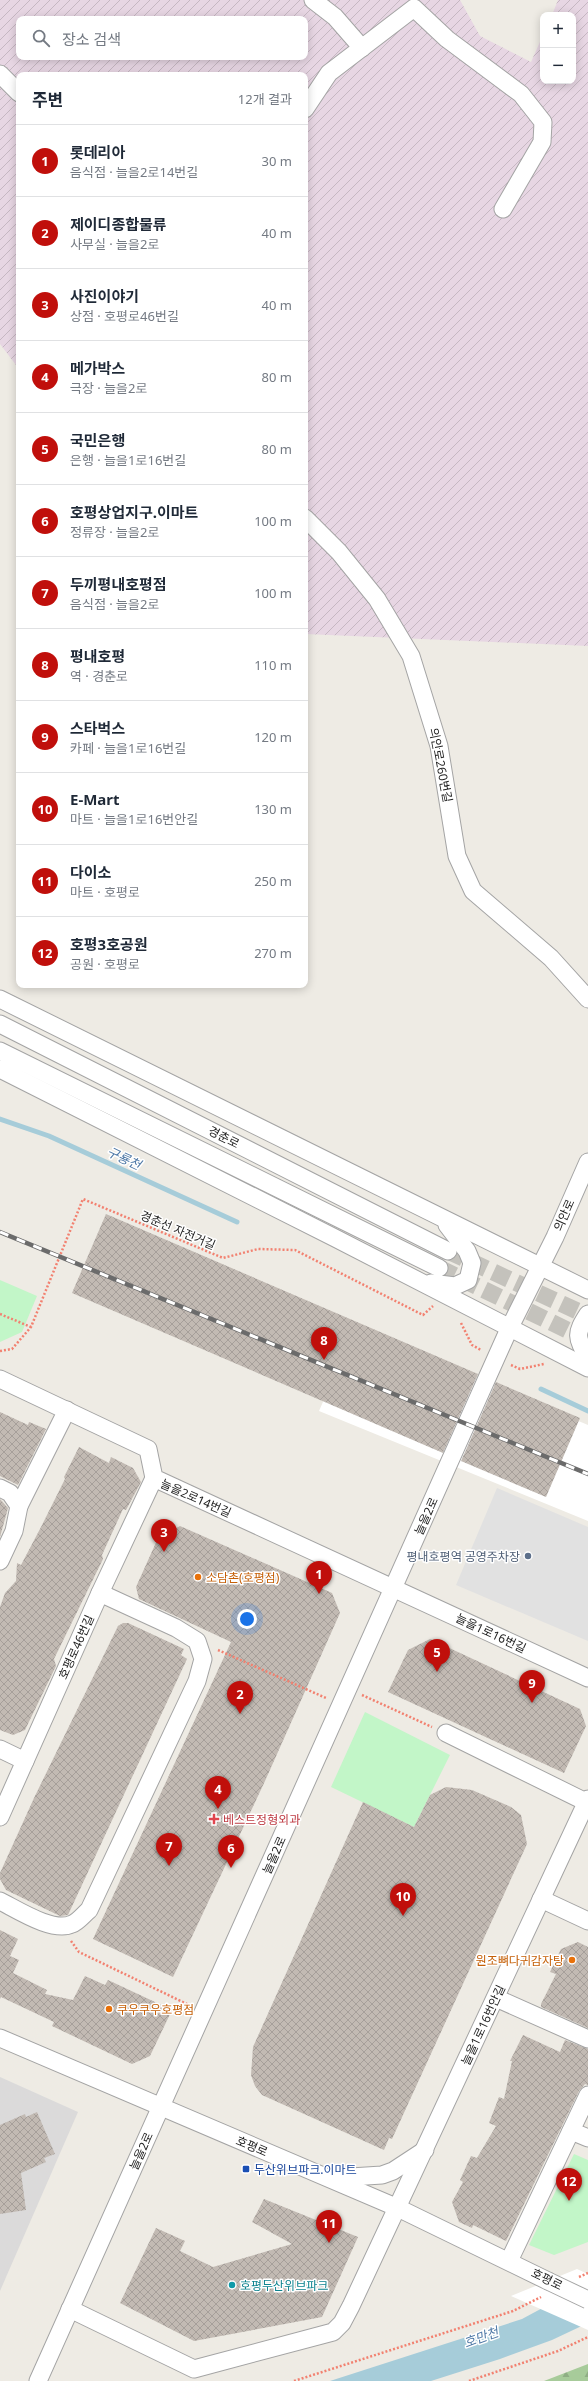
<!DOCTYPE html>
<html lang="ko">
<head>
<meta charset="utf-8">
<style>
  :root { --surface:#fff; --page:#f6f6f7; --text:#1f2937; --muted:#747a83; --line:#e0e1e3; --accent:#c00f0b }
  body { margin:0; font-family:"Noto Sans","Noto Sans KR",sans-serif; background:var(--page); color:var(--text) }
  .controls { position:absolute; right:12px; top:12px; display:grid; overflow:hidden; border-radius:8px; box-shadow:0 2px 10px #0003 }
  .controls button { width:36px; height:36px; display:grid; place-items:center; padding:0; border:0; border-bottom:1px solid var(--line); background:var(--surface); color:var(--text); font:20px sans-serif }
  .you { position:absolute; left:247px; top:1619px; width:14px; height:14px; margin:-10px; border:3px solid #fff; border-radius:50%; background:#1a73e8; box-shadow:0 0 0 6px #1a73e833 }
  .badge { display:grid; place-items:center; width:26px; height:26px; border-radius:50%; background:var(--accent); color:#fff; font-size:13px; font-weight:700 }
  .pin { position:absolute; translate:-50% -33px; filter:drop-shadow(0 1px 2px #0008) }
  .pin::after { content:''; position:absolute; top:21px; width:14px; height:12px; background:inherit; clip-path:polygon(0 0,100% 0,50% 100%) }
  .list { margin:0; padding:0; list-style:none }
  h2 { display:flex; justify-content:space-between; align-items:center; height:52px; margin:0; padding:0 16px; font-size:17px }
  h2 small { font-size:13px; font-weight:400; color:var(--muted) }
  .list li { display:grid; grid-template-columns:26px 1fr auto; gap:12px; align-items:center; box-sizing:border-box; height:72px; padding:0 16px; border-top:1px solid var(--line) }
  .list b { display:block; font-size:15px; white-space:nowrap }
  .list p { margin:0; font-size:13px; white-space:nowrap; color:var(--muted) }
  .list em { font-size:13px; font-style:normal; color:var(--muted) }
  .icon { flex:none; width:22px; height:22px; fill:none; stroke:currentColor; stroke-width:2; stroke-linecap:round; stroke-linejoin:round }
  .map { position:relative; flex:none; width:588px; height:2381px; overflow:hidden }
  .search { position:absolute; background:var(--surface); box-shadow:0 2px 10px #0003; left:16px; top:16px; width:292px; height:44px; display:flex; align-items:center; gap:10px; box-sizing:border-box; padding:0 14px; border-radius:8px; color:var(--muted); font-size:15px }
  .panel { position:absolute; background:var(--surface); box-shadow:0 2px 10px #0003; left:16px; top:72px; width:292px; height:916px; border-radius:8px }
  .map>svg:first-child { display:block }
</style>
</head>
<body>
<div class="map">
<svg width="588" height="2381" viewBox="0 0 588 2381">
  <defs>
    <pattern id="industrial-furrows" width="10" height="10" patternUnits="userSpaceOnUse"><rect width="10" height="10" fill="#e7d6e3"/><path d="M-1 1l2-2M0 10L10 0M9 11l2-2" fill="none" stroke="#c6b7c2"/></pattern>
    <pattern id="forest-firs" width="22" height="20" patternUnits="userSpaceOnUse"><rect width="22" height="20" fill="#a7cb9a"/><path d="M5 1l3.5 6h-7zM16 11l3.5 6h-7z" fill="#8fae84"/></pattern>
    <pattern id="building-cross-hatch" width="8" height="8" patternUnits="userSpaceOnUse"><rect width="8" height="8" fill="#c2bab3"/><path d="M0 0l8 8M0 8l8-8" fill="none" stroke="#a69f9a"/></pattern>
  </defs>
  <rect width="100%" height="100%" fill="#eeebe4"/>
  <polygon fill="#dbdada" points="0,2077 78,2112 0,2291"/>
  <path fill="url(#industrial-furrows)" fill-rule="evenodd" d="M 0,0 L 460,0 L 480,36 L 531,62 L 543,35 L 543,81 L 573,81 L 573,15 L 552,15 L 558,0 L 588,0 L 588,646 L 305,634 L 305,75 L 19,75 L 19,369 L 0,344 ZM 19,19 L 305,19 L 305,57 L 19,57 Z"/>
  <polygon fill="url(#forest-firs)" points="588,2364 588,2381 544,2381"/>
  <g fill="#c2f6c8">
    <polygon points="0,1280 37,1296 22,1332 0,1342"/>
    <polygon points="365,1712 450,1755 414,1827 331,1787"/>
    <polygon points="574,2154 588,2160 588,2242 554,2255 529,2245"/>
  </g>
  <polygon fill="#e1e1e1" points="497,1488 588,1527 588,1641 456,1585"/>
  <polygon fill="#a6ccd9" points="561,2298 588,2323 552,2340 500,2359 431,2381 330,2381 522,2319"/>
  <g fill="#fff">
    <polygon points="355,1328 588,1425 588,1521 319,1411"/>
    <polygon points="577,2269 588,2274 588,2330 511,2296"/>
  </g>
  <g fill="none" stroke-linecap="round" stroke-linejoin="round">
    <g stroke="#a6ccd9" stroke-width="5">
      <polyline points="0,1119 49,1136 237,1222"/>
      <polyline points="541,1389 588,1411"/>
    </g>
  </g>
  <g fill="url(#building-cross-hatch)">
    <polygon points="106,1214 478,1374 443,1453 72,1293"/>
    <polygon points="496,1382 580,1418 546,1497 461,1461"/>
    <polygon points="0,1412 28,1425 29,1422 46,1429 18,1485 0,1476"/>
    <polygon points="79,1447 109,1463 111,1457 133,1468 141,1482 126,1510 123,1509 102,1555 103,1559 54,1659 56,1666 25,1730 13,1735 0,1730 0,1607 5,1593 16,1581 17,1563 21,1565 41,1527 65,1479 64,1477"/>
    <polygon points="0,1499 8,1508 0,1537"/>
    <polygon points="180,1526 332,1593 340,1613 265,1781 173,1977 93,1939 231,1642 139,1599 136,1587 158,1538"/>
    <polygon points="123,1623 128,1623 184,1649 181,1655 187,1659 68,1915 60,1916 6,1890 0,1879 0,1873 34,1798 118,1626"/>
    <polygon points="430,1639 580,1709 586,1726 564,1773 388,1692 408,1650"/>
    <polygon points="446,1787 472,1790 511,1807 521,1815 527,1844 392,2139 389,2138 384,2150 262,2095 255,2086 251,2075 253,2047 363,1802 414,1827 430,1795"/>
    <polygon points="0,1930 18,1939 10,1956 19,1960 13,1973 47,1990 45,1994 73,2000 85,1976 105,1985 108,1980 172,2010 150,2056 132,2064 52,2026 54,2022 1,1997 0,1999"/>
    <polygon points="578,1942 588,1947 588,2028 541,2007 541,2004 556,1974 550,1972 561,1949"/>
    <polygon points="523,2035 560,2052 565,2040 588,2049 588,2085 585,2084 579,2091 506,2241 473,2225 472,2228 459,2222 452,2202 463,2182 460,2180 471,2156 477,2158 496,2126 489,2123 499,2097 504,2099 512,2061 510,2061"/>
    <polygon points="37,2112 55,2154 44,2158 46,2162 21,2173 26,2210 0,2214 0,2125 25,2114 26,2117"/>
    <polygon points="264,2199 358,2237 322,2317 194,2341 120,2303 156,2228 185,2241 180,2251 213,2267 292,2244 252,2222"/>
  </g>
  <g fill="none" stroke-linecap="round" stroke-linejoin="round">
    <g stroke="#c4c2bc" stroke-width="17" stroke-dasharray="17 8" stroke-linecap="butt">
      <polyline points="448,1251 588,1316"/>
      <polyline points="439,1268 588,1340"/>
    </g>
    <g stroke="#a4a4a4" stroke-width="19">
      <g id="minor">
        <polyline points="313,0 335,17 362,48"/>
        <polyline points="0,74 19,93"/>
        <polyline points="305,109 329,73 414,8 447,39 521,94 543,122 542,142 503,209"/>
        <polyline points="305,518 339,552 377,599 411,656 439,746 457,856 473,891 551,958 588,999"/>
        <polyline points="0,999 588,1290"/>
        <polyline points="0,1024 448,1251"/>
        <polyline points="0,1051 439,1268"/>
        <polyline points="0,1069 335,1238 588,1368"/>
        <polyline points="431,1283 455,1286 468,1280 472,1263 467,1251 447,1225"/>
        <path d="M 588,1314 C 575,1334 576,1337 588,1358"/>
        <polyline points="0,1379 148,1449 154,1478 588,1678"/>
        <polyline points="0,1488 10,1493 19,1506 14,1531 0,1561"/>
        <polyline points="19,1506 67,1410"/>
        <polyline points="446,1733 588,1803"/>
        <polyline points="0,1749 25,1761"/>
        <polyline points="0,1817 100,1593 154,1478"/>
        <polyline points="541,1899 588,1921"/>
        <path d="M 0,1901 C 18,1910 53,1933 72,1924 C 78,1922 84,1914 89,1910 L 197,1681 L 203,1659 L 197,1641 L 176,1628 L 100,1593"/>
        <polyline points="496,1998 588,2039"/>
        <polyline points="0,2038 398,2208 548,2281"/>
        <polyline points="571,2131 588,2138"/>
        <polyline points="335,2178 382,2175 393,2171 425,2150"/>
        <polyline points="509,2261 588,2095"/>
        <polyline points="70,2309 194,2369 333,2332 342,2323 351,2306 588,1799"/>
        <polyline points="38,2381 509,1329 555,1237 588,1162"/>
      </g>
    </g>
    <g stroke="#f28170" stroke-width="2.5" stroke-dasharray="2 2" stroke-linecap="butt">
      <polyline points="0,1314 31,1327"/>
      <polyline points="461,1323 472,1345 481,1350"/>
      <polyline points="0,1351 12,1349 31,1327 83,1199 223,1258 258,1249 295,1250 423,1315 433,1306"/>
      <polyline points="511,1365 520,1369 544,1364"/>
      <polyline points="218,1650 326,1698"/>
      <polyline points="362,1695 432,1727"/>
      <polyline points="71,1941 79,1952 189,2005"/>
      <polyline points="579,2277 588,2273"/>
      <polyline points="294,2381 513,2311 541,2297"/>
      <polyline points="469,2381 558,2351 588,2337"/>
    </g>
    <use href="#minor" stroke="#fff" stroke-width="17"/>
    <g stroke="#6b6b6b" stroke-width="4.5">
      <polyline id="rail" points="0,1232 588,1474"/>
    </g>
    <use href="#rail" stroke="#fff" stroke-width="3" stroke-dasharray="9" stroke-linecap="butt"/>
    <g stroke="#a4a4a4" stroke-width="19" stroke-linecap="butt">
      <polyline id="minor-bridge" points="548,2281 588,2300"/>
    </g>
    <use href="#minor-bridge" stroke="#fff" stroke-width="17"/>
  </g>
  <circle fill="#5c6f8a" stroke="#fff" stroke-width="1.5" cx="528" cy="1556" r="4"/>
  <g fill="#e8710a" stroke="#fff" stroke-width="1.5">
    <circle cx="198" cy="1577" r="4"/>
    <circle cx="572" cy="1960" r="4"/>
    <circle cx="109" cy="2009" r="4"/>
  </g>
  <path fill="#e0444e" stroke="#fff" stroke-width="1.5" d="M212 1813h4v4h4v4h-4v4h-4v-4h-4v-4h4z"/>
  <rect fill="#1a4fb4" stroke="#fff" stroke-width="1.5" x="242" y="2165" width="8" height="8" rx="2"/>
  <circle fill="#0f9aa8" stroke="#fff" stroke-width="1.5" cx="232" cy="2285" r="4"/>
  <g text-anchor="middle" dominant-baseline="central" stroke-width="3" stroke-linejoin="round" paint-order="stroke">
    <g font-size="12" fill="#1d1d1d" stroke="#fff">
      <text transform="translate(441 765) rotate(79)">의안로260번길</text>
      <text transform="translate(224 1137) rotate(27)">경춘로</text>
      <text transform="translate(564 1215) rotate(-66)">의안로</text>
      <text transform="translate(178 1230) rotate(23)">경춘선 자전거길</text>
      <text transform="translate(196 1498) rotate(24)">늘을2로14번길</text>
      <text transform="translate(426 1516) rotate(-66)">늘을2로</text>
      <text transform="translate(491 1633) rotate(25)">늘을1로16번길</text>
      <text transform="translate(76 1647) rotate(-66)">호평로46번길</text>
      <text transform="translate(274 1855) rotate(-66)">늘을2로</text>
      <text transform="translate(483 2025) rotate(-65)">늘을1로16번안길</text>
      <text transform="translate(252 2146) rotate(23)">호평로</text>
      <text transform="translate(141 2151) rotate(-66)">늘을2로</text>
      <text transform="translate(547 2279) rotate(26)">호평로</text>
    </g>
    <g font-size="12" fill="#4e5e75" stroke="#fff" text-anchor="end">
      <text x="520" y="1556">평내호평역 공영주차장</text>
    </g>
    <g font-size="12" fill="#c56008" stroke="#fff" text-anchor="start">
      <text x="206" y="1577">소담촌(호평점)</text>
      <text x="564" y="1960" text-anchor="end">원조뼈다귀감자탕</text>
      <text x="117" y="2009">쿠우쿠우호평점</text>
    </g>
    <g font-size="12" fill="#be3a42" stroke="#fff" text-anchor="start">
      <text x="223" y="1819">베스트정형외과</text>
    </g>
    <g font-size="12" fill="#164399" stroke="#fff" text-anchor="start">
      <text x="254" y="2169">두산위브파크.이마트</text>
    </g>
    <g font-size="12" fill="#0d838f" stroke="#fff" text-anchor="start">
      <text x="240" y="2285">호평두산위브파크</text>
    </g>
    <g font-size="13" font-style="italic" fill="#4f79a7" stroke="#fff">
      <text transform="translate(124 1158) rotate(25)">구룡천</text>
      <text transform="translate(481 2337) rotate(-20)">호만천</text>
    </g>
  </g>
</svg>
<div class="controls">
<button>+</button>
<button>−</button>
</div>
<div class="you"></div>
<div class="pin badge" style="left:319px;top:1594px">1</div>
<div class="pin badge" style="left:240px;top:1714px">2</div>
<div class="pin badge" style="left:164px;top:1552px">3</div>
<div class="pin badge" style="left:218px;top:1809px">4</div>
<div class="pin badge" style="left:437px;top:1672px">5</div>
<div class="pin badge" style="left:231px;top:1868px">6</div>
<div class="pin badge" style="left:169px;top:1866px">7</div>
<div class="pin badge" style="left:324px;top:1360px">8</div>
<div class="pin badge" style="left:532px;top:1703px">9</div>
<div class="pin badge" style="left:403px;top:1916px">10</div>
<div class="pin badge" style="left:329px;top:2243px">11</div>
<div class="pin badge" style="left:569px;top:2201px">12</div>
<div class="search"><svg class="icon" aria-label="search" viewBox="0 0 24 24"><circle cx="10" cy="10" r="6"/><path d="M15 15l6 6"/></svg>장소 검색</div>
<section class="panel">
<h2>주변<small>12개 결과</small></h2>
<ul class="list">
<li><span class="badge">1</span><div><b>롯데리아</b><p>음식점 · 늘을2로14번길</p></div><em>30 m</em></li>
<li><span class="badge">2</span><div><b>제이디종합물류</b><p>사무실 · 늘을2로</p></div><em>40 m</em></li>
<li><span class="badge">3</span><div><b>사진이야기</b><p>상점 · 호평로46번길</p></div><em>40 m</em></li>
<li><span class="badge">4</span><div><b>메가박스</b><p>극장 · 늘을2로</p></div><em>80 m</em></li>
<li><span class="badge">5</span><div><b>국민은행</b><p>은행 · 늘을1로16번길</p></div><em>80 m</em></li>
<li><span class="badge">6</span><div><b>호평상업지구.이마트</b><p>정류장 · 늘을2로</p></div><em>100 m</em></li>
<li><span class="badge">7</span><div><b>두끼평내호평점</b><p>음식점 · 늘을2로</p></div><em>100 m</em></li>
<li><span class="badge">8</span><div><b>평내호평</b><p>역 · 경춘로</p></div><em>110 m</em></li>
<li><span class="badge">9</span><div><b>스타벅스</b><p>카페 · 늘을1로16번길</p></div><em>120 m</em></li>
<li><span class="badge">10</span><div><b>E-Mart</b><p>마트 · 늘을1로16번안길</p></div><em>130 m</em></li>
<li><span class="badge">11</span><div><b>다이소</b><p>마트 · 호평로</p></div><em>250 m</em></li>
<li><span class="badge">12</span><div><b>호평3호공원</b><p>공원 · 호평로</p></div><em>270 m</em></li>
</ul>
</section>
</div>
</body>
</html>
